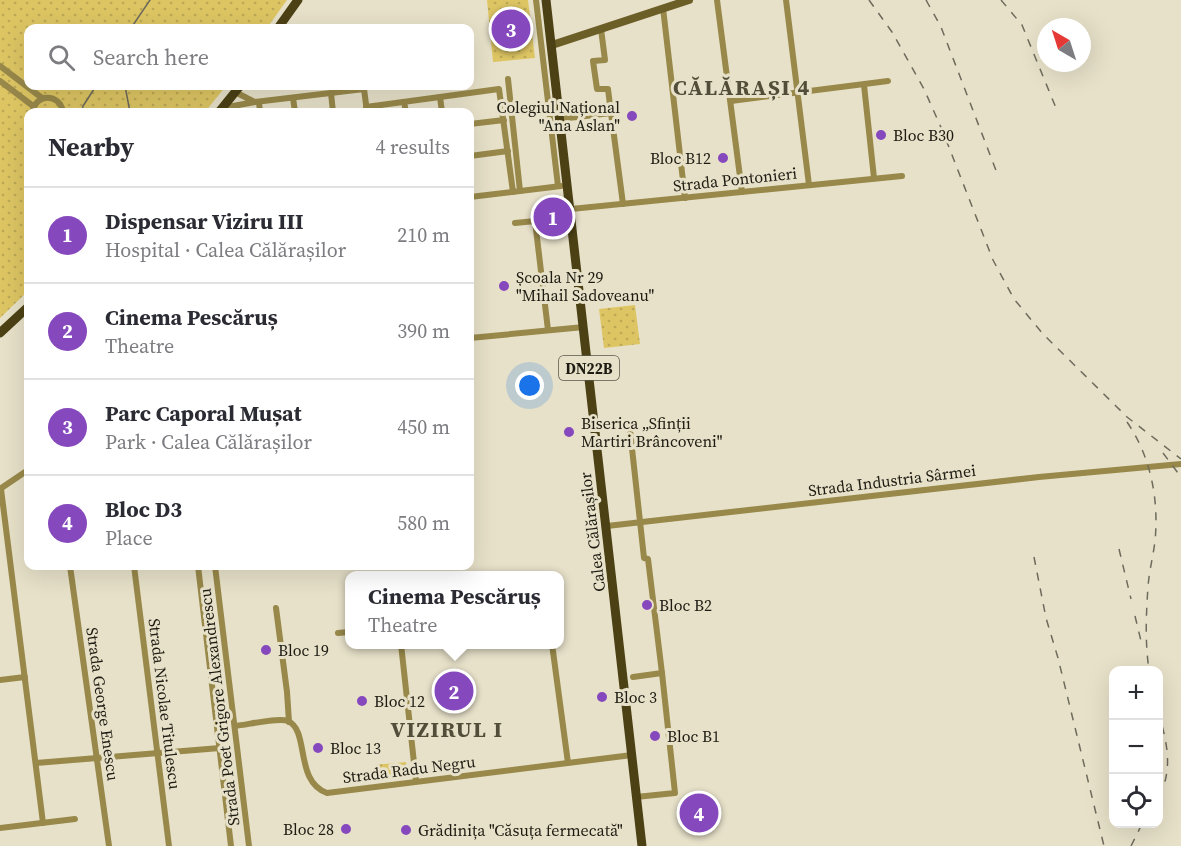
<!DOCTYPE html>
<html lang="en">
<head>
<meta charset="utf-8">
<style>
  :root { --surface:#fff; --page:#f2f2f3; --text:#2b2b33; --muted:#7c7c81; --line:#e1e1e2; --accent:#8648bd }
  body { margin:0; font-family:"Source Serif 4",serif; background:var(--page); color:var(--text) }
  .controls { position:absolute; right:18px; bottom:18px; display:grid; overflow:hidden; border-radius:12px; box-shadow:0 6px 24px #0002 }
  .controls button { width:54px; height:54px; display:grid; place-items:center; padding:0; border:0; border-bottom:2px solid var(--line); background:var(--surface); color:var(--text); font:30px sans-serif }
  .compass { position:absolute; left:1037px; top:18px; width:54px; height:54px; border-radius:50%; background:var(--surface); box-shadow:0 6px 24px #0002; rotate:321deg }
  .you { position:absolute; left:530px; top:386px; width:21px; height:21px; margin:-15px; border:4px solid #fff; border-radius:50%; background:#1a73e8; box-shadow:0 0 0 9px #1a73e833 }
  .badge { display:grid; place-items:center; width:39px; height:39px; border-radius:50%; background:var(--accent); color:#fff; font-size:20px; font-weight:700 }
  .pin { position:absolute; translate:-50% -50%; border:3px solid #fff; box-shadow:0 2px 6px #0006 }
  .popup { position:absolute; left:345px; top:571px; width:219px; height:78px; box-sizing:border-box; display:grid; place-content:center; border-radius:12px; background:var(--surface); filter:drop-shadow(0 2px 4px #0005); font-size:20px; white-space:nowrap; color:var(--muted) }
  .popup b { font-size:22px; color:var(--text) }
  .popup::after { content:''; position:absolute; left:50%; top:100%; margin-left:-12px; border:12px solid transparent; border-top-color:var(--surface) }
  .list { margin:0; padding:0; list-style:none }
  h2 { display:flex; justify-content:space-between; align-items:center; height:78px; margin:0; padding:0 24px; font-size:26px }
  h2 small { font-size:20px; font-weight:400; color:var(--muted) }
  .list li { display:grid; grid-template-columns:39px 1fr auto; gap:18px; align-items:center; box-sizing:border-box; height:96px; padding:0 24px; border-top:2px solid var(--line) }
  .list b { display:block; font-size:22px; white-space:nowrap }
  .list p { margin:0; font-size:20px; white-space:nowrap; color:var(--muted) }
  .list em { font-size:20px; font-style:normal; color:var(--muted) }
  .icon { flex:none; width:33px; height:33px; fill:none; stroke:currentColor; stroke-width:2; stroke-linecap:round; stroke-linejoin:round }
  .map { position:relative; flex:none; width:1181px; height:846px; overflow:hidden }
  .search { position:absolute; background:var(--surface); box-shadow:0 6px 24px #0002; left:24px; top:24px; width:450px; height:66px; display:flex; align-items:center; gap:15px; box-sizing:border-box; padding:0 21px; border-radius:12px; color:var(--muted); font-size:22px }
  .panel { position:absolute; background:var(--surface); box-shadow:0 6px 24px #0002; left:24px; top:108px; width:450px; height:462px; border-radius:12px }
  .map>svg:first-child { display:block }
</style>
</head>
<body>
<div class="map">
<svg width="1181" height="846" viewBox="0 0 1181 846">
  <defs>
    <pattern id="green-dots" width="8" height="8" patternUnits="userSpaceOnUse" patternTransform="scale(1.5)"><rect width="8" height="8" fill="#ddc563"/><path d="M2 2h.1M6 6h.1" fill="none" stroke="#bda955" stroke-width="1.8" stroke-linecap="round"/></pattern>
  </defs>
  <rect width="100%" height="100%" fill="#e7e1c9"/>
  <g fill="url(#green-dots)">
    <polygon points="0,0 287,0 267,28 28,28 28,86 226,86 205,112 28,112 28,291 0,318"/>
    <polygon points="487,0 528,0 535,58 493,62"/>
    <polygon points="635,305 640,344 604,348 599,309"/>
    <polygon points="406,762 408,776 376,779 374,765"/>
  </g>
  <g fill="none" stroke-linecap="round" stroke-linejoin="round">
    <g stroke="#98884a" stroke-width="6">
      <polyline points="536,0 558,186"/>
      <polyline points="717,0 742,192"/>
      <polyline points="786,0 809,185"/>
      <polyline points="663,8 685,198"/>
      <polyline points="0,66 42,98"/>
      <polyline points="508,79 520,191"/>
      <polyline points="0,81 33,106"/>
      <polyline points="864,85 874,178"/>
      <polyline points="331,93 333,112"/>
      <polyline points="440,97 442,112"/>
      <polyline points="293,98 295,112"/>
      <polyline points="731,101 888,81"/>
      <polyline points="255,102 364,89 367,112"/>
      <polyline points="259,102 260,112"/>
      <polyline points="404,102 406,112"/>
      <polyline points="366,107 499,89 513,192"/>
      <polyline points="222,108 255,102 235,92"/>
      <path d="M 33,112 C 35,93 60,93 63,112"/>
      <polyline points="611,113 623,204"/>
      <polyline points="560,119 611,113 608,89 597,89 593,61 605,60 601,29"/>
      <polyline points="470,124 504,120"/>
      <polyline points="470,156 508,151"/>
      <polyline points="470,197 561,186"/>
      <polyline points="571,209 902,176"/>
      <polyline points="515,223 535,221 548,330"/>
      <polyline points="470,338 584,327"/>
      <polyline points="630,430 644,558 648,559 662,673 633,677"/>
      <polyline points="0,489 28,470"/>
      <polyline points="1,489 43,823"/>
      <polyline points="607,526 1039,477 1181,464"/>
      <polyline points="70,566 109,846"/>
      <polyline points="134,566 169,846"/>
      <polyline points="198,566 231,846"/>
      <polyline points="215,566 249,846"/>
      <polyline points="276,608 287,692 289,722"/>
      <polyline points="338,633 349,632"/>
      <polyline points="401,644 416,781"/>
      <polyline points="552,644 568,763"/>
      <polyline points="0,680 25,677"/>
      <path d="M 235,726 C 247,725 278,717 288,721 C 310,731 294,781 327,793 L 632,755"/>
      <polyline points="36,763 220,748"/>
      <polyline points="636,797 675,793 662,673"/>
      <polyline points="0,828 75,819"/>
    </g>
    <polyline stroke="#6c5e27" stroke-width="8" points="552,45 689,0"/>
    <g stroke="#4c4115" stroke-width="9">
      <polyline points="546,0 642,846"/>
      <polyline points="278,28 298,0"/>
      <polyline points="219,112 240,86"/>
      <polyline points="0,333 28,307"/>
    </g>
    <g stroke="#6e6b5c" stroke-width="1.5">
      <polyline points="131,28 150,0"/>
      <polyline points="125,86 130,112"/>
      <polyline points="82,112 83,106 96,86"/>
    </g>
    <g stroke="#6e6b5c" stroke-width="1.5" stroke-dasharray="8 8" stroke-linecap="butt">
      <polyline points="869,0 892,32 924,89 943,132 993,260 1014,299 1043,334 1127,417 1181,459"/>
      <polyline points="926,0 941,27 997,173"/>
      <polyline points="1001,0 1022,25 1056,108"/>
      <path d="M 1127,422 C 1151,457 1159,500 1155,541 C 1153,557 1149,572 1148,587 C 1146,615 1145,643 1149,670"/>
      <polyline points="1163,453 1181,477"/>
      <polyline points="1119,549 1131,599"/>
      <polyline points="1034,557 1046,618 1058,658 1104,846"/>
      <polyline points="1135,616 1141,641"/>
      <path d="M 1158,711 C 1167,742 1174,769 1158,799"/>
      <polyline points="1131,846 1142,824"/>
    </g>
  </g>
  <g fill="#8648bd" stroke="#e7e1c9" stroke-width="2">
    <circle cx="632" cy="116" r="6"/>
    <circle cx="881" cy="135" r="6"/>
    <circle cx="723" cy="158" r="6"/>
    <circle cx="504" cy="286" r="6"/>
    <circle cx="569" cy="432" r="6"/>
    <circle cx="647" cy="605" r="6"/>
    <circle cx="266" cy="650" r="6"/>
    <circle cx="602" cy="697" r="6"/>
    <circle cx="362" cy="701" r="6"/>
    <circle cx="655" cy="736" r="6"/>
    <circle cx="318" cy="748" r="6"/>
    <circle cx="346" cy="829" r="6"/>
    <circle cx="406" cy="830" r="6"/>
  </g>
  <g text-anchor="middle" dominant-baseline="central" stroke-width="6" stroke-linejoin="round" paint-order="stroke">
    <rect fill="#e7e1c9" stroke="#5a5649" stroke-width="1.5" x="559" y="356" width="60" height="24" rx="4.5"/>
    <g font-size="15" font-weight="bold" fill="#1d1b12">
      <text x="589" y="368">DN22B</text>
    </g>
    <g font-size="16" fill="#1d1b12" stroke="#e7e1c9" text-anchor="start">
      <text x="620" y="107" text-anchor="end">Colegiul Național<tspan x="620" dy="18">"Ana Aslan"</tspan></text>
      <text x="893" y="135">Bloc B30</text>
      <text x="711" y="158" text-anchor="end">Bloc B12</text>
      <text x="516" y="277">Școala Nr 29<tspan x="516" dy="18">"Mihail Sadoveanu"</tspan></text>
      <text x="581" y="423">Biserica „Sfinții<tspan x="581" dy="18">Martiri Brâncoveni"</tspan></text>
      <text x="659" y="605">Bloc B2</text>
      <text x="278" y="650">Bloc 19</text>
      <text x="614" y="697">Bloc 3</text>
      <text x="374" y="701">Bloc 12</text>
      <text x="667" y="736">Bloc B1</text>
      <text x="330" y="748">Bloc 13</text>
      <text x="334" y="829" text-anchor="end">Bloc 28</text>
      <text x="418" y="830">Grădinița "Căsuța fermecată"</text>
    </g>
    <g font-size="16" fill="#1d1b12" stroke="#e7e1c9">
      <text transform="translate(735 179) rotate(-6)">Strada Pontonieri</text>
      <text transform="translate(892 480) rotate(-7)">Strada Industria Sârmei</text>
      <text transform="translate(592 532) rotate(-97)">Calea Călărașilor</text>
      <text transform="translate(103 704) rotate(82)">Strada George Enescu</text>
      <text transform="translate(165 704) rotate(83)">Strada Nicolae Titulescu</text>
      <text transform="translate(219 707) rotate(-97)">Strada Poet Grigore Alexandrescu</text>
      <text transform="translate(409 769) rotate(-7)">Strada Radu Negru</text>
    </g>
    <g font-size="22" font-weight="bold" letter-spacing="1.5" fill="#524d38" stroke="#e7e1c9">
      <text x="742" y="87">CĂLĂRAȘI 4</text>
      <text x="447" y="729">VIZIRUL I</text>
    </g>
  </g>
</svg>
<div class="controls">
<button>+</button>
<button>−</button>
<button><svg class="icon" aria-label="locate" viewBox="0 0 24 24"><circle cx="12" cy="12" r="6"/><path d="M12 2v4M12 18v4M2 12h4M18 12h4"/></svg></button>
</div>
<svg class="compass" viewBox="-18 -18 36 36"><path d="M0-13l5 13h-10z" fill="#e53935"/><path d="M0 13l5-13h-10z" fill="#7c7c81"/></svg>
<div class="you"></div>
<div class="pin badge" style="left:553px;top:217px">1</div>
<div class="pin badge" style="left:454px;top:691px">2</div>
<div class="popup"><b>Cinema Pescăruș</b>Theatre</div>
<div class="pin badge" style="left:511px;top:29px">3</div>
<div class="pin badge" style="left:699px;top:813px">4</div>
<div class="search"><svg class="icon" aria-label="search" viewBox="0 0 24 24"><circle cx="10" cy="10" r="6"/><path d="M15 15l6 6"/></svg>Search here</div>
<section class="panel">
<h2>Nearby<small>4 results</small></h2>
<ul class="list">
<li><span class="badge">1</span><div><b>Dispensar Viziru III</b><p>Hospital · Calea Călărașilor</p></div><em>210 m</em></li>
<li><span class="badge">2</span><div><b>Cinema Pescăruș</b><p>Theatre</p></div><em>390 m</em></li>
<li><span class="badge">3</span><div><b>Parc Caporal Mușat</b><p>Park · Calea Călărașilor</p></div><em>450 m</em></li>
<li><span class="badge">4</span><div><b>Bloc D3</b><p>Place</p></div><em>580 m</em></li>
</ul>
</section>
</div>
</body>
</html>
